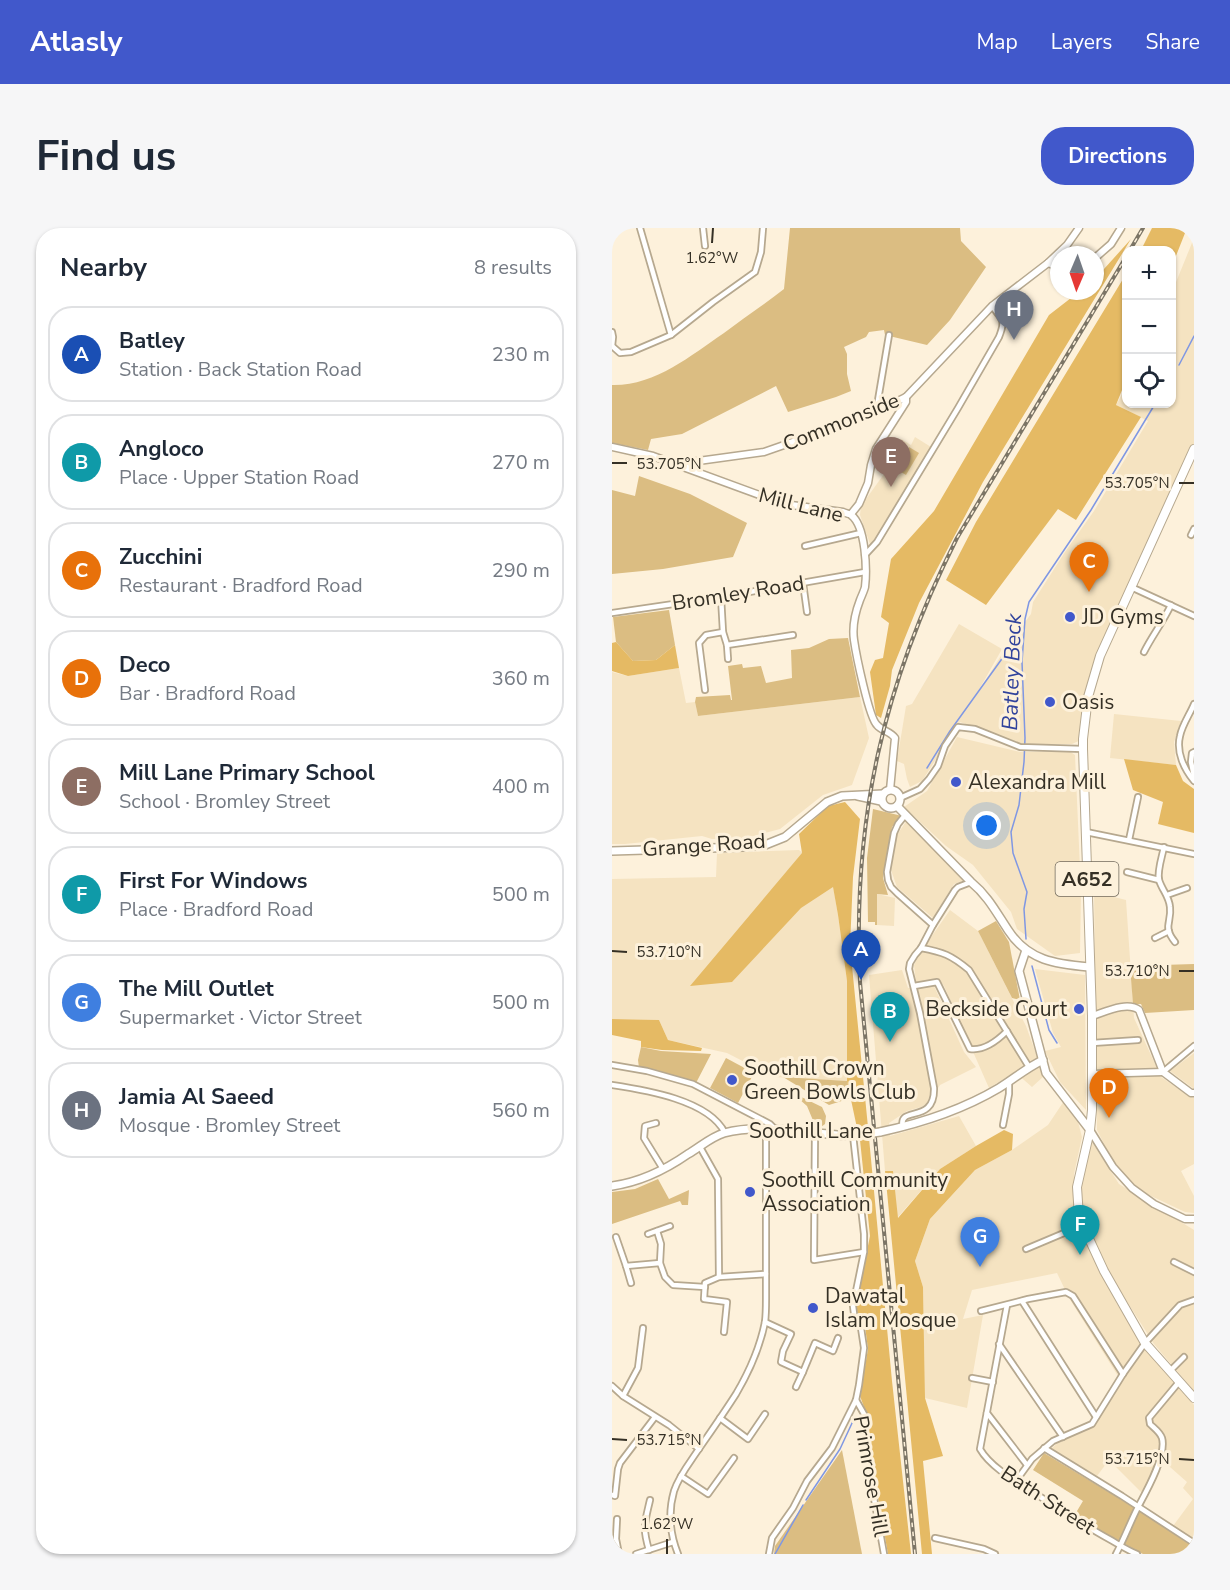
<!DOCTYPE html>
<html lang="en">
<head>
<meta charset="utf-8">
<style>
  :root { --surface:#fff; --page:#f6f6f7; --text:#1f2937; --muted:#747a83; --line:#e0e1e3; --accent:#4158cb }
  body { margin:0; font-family:"Nunito Sans",sans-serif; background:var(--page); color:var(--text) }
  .controls { position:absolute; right:18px; top:18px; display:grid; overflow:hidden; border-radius:12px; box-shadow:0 2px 4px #0004 }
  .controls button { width:54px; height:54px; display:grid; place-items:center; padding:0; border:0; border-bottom:2px solid var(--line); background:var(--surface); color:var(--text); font:30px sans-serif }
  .compass { position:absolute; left:438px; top:18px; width:54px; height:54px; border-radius:50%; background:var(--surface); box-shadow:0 2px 4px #0004; rotate:182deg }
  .you { position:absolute; left:375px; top:598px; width:21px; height:21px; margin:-15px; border:4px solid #fff; border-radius:50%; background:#1a73e8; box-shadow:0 0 0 9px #1a73e833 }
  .badge { display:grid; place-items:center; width:39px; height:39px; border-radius:50%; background:var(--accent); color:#fff; font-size:20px; font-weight:700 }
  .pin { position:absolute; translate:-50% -50px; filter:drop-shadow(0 2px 3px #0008) }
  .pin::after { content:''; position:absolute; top:32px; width:21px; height:18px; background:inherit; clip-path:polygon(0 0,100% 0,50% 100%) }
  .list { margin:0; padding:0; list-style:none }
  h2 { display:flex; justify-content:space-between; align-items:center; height:78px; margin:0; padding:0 24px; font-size:26px }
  h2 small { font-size:20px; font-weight:400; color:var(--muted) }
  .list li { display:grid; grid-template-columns:39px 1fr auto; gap:18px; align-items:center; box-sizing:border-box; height:96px; margin:0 12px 12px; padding:0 12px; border:2px solid var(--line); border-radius:24px }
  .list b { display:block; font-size:22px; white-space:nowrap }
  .list p { margin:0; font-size:20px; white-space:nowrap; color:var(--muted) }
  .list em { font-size:20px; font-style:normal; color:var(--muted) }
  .icon { flex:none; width:33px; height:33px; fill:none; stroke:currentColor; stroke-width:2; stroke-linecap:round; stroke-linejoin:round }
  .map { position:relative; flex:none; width:582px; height:1326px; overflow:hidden; border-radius:24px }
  header { display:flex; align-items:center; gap:36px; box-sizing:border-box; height:84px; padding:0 30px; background:var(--accent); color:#fff }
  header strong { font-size:28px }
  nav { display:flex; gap:33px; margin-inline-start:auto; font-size:21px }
  .intro { display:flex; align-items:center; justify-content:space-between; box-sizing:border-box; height:144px; padding:0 36px }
  h1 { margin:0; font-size:42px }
  .button { padding:15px 27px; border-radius:24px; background:var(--accent); color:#fff; font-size:21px; font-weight:700 }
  main { display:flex; gap:36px; padding:0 36px }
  aside { flex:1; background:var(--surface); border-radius:24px; box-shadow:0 2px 4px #0004 }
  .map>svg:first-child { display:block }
</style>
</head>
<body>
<header>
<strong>Atlasly</strong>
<nav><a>Map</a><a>Layers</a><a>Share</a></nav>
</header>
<div class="intro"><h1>Find us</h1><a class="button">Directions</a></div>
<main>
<aside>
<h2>Nearby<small>8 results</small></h2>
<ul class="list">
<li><span class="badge" style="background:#1a4fb4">A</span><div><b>Batley</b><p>Station · Back Station Road</p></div><em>230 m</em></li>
<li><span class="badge" style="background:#0f9aa8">B</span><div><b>Angloco</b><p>Place · Upper Station Road</p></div><em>270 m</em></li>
<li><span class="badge" style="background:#e8710a">C</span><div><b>Zucchini</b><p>Restaurant · Bradford Road</p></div><em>290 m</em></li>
<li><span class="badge" style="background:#e8710a">D</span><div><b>Deco</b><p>Bar · Bradford Road</p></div><em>360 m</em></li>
<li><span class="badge" style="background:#8d6e63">E</span><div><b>Mill Lane Primary School</b><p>School · Bromley Street</p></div><em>400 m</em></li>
<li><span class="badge" style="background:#0f9aa8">F</span><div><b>First For Windows</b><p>Place · Bradford Road</p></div><em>500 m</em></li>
<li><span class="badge" style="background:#3f7fe0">G</span><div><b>The Mill Outlet</b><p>Supermarket · Victor Street</p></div><em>500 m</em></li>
<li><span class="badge" style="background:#6b7280">H</span><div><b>Jamia Al Saeed</b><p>Mosque · Bromley Street</p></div><em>560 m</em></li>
</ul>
</aside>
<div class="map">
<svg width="582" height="1326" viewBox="0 0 582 1326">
  <rect width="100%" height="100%" fill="#fdf1db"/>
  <g fill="#f5e3c1">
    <polygon points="582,10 582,221 510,379 476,469 471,511 460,516 409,516 348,494 310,553 298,559 295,551 292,536 285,533 294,478 300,476 347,396 390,421 360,474 395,418 419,386 421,374 453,324 482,283 536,193 504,177 514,159 514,176 560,176 560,64"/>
    <polygon points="303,209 319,219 261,316 258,316 248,287 249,278 272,246 289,211 299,217"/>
    <polygon points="67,440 74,475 83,474 86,488 248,469 257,510 240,557 211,567 168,601 134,610 100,611 90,608 13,616 0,616 0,444 16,448"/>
    <polygon points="502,486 569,493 562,514 564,537 498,530"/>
    <polygon points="345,509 408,524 457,523 463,527 469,663 468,725 443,728 405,701 399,684 361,637 334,618 292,579 315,563"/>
    <polygon points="295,592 354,652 342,656 321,690 285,659 279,642 285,607"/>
    <polygon points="187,622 219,647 226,687 235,753 235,853 162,849 115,825 56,812 47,792 0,791 0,651 104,649 105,625"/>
    <polygon points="482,664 514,672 522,790 549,849 578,869 582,870 582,936 569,943 582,968 582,985 573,984 537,967 519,954 502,936 485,902"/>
    <polygon points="265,666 283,670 282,698 265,697"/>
    <polygon points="338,682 366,703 414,798 432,848 420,859 403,844 377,860 332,758 326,750 304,755 302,737 308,725"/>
    <polygon points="423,741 473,747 474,882 448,854 433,823 449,819 441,805"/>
    <polygon points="290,742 296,760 322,758 352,824 364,839 328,857 316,875 309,879 295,883 277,895 278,908 347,888 364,918 328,941 285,990 281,943 273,943 257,747"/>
    <polygon points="582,825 582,861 558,843"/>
    <polygon points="452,873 465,890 470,909 462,946 462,985 505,1076 534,1121 582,1177 582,1309 580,1312 561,1298 581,1271 571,1260 575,1254 550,1232 546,1226 537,1254 531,1266 497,1232 485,1248 439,1221 448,1213 478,1194 506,1148 457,1070 445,1045 360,1062 351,1091 371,1087 355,1180 313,1170 311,1059 303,1033 318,991 363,942 400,922 436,897"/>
    <polygon points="478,911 507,956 582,1002 582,1163 542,1116 500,1050 473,993 468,963"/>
  </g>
  <g fill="#dbbd82">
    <path d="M 178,0 L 348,0 L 349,13 L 374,39 L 338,92 L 315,117 L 273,107 L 272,102 L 257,104 L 254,109 L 232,119 L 235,126 L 235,146 L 239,163 L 224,169 L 176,184 L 164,158 L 70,206 L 39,211 L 36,222 L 0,215 L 0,157 C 43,158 78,128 112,105 C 132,90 153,76 172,61 Z"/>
    <polygon points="297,219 307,225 294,247 284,241"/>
    <polygon points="27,248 78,266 135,295 121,329 51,341 0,346 0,262 23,268"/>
    <polygon points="57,382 63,417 44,432 21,433 4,414 1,389"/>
    <polygon points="236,410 248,469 86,488 83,474 84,469 118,467 119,472 120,472 116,438 130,436 131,440 149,438 154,455 180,450 179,422 197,420 217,411"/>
    <polygon points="261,581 290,588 280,599 271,650 276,667 265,666 265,697 263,697 263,694 256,694 255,630"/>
    <polygon points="384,693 397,714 408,772 400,770 366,703"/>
    <polygon points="582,736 582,782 533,785 529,776 521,776 518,738"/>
    <polygon points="29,819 49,823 99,826 84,855 27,840 26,832"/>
    <polygon points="114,830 142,845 126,875 98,860"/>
    <polygon points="171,849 235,853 239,870 217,877"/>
    <polygon points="179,864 210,879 214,888 213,896 205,902 195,878"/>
    <polygon points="46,951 57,971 77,962 76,977 70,977 68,973 0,996 0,964 23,961"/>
    <polygon points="230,1222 250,1326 162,1326 163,1318"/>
    <polygon points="432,1225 528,1283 580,1318 566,1326 531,1326 462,1288 471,1273 421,1242"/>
  </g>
  <g fill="#e5ba64">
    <polygon points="540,0 575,0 560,38 560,22 529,22"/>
    <polygon points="519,11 371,254 307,375 280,442 278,458 269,490 264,487 258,444 263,432 271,430 277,395 269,389 279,331 322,283 437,87 468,63 483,63 483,51"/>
    <polygon points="514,46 514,152 504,177 529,189 464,292 446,281 374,377 334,352 364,294"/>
    <polygon points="4,414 21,433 44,432 63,417 67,440 16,448 0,443 0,415"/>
    <polygon points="512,531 564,537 571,553 582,561 582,605 546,596 551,574 521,562"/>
    <polygon points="233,574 248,591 241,649 238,718 256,899 245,900 235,853 235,753 226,687 221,659 189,680 120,754 78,758 190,625 187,606 216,578"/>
    <polygon points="0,791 47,792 56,812 90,820 89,823 50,822 29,819 29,813 0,807"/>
    <polygon points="392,902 401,906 400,922 363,942 318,991 303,1033 311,1059 313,1170 331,1228 311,1233 320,1326 310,1326 273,943 281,943 286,990 328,941 364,918"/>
    <polygon points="257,910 280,1153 299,1326 276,1326 257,1219 255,1187 248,1168 256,1121 253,1098 247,1092 244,1077 258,1008 248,912"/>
  </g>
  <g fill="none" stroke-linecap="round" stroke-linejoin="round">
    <g stroke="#7f97e3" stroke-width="1.5">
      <polyline points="567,137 582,108"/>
      <polyline points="315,540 338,503 412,400"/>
      <polyline points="414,711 412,681 415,664 401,625 399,604 407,577 412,534 413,510 410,434 413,391 417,374 479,282 543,176"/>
      <polyline points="420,738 437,802 445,815"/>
      <polyline points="194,1272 228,1221 241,1193"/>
      <polyline points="163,1326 191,1277"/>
    </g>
    <g stroke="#b6a88f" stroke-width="8">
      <g id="minor">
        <polyline points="28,0 59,107"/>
        <polyline points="91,0 93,18"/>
        <polyline points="0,104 1,109 0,118"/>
        <polyline points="0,118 8,125 19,124 59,107 101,74 143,44 149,24 151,0"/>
        <polyline points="264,184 277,107"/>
        <polyline points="579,307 582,301"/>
        <polyline points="193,318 249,305"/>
        <path d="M 253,327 L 265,314 L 346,180 L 387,109 C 394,91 390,92 380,78"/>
        <polyline points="191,355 195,384"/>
        <polyline points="519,359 582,388"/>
        <polyline points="109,369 111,404 115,417"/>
        <polyline points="0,385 109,369 253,344"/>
        <path d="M 532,424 C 540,408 551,394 559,377"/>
        <polyline points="116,431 115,417 181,407"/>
        <polyline points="93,462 87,415 94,407 111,404"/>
        <path d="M 582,476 C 578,486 570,497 568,508 C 564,524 572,541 582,553"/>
        <polyline points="582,524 580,525 579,534 582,548"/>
        <polyline points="288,570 308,561 317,551 326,538 333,518 346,499 363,501 408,519 471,521"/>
        <polyline points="294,586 286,596 282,605 275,644 276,652 279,659 285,665 321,697"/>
        <polyline points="474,604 582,626"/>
        <polyline points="517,612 526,569"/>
        <path d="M 552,619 C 550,629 545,643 547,652 C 550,662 557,668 558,679 C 560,695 550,698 563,714"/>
        <polyline points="515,644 547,652"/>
        <polyline points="555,667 575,660"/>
        <polyline points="543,710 557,703"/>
        <path d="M 309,720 C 331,724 339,727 357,742 L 417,839"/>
        <path d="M 302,758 L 325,754 L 358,821 C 372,823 385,813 395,803"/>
        <polyline points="480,815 526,812"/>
        <polyline points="0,837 35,843 81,856 158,896 164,902"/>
        <polyline points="551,844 582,818"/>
        <path d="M 0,857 C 33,862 97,872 113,905"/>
        <polyline points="44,895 33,898 32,910 51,941"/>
        <polyline points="391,897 397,866 397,854"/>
        <path d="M 291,899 C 285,877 323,897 322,860 L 308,785 L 297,741 L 298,735 L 303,727 L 309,720 L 321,697 L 343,662 L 346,659 L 359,654"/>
        <polyline points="203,905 202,1032 252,1024"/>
        <polyline points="88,919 106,951 107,1049"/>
        <polyline points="45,1003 49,1016 48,1035 53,1049 61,1057 93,1059"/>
        <polyline points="36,1006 58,998"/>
        <polyline points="4,1009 14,1038 48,1035"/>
        <polyline points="414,1021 471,997"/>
        <polyline points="562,1034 582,1044"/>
        <polyline points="14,1038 19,1055"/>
        <polyline points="410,1073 484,1189"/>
        <path d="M 395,1077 L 368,1221 C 380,1242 413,1258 433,1272 C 454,1285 475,1299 497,1311 C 506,1316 515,1322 525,1326"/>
        <polyline points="369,1083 416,1071 454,1064 461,1068 511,1146"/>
        <polyline points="153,1094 179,1106 171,1123 169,1134 191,1144 203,1115 221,1123 226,1110"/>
        <polyline points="112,1104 115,1074 92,1071 93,1055 107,1049 154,1046"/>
        <polyline points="387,1116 451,1209"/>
        <polyline points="558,1143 572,1129"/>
        <polyline points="360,1150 381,1154"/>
        <polyline points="0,1158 11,1168 57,1197 87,1221"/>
        <polyline points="184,1159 191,1144"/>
        <polyline points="11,1168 26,1140 31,1100"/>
        <polyline points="244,1172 252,1186 253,1220 272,1326"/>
        <polyline points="375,1185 415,1237"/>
        <polyline points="108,1190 136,1211 153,1186"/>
        <polyline points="432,1220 510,1268 582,1315"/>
        <polyline points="69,1248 96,1266 122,1230"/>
        <polyline points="404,1253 420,1231 441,1213 480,1196 511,1146 533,1115 568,1077 582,1072"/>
        <polyline points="0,1267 3,1268 6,1241 8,1235 43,1189"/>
        <polyline points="5,1291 4,1311 7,1326"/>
        <polyline points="323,1310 372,1321 383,1326"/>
        <path d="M 37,1322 C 30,1299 33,1294 38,1272"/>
        <polyline points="24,1326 61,1314"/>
        <path d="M 66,1326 C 58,1306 56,1284 62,1263 C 66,1251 73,1241 80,1231 C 95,1209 110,1188 124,1166 C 137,1144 148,1119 153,1094 C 154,1086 154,1078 154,1071 L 154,902"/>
        <polyline points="157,1326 160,1310 181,1280 195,1253 220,1220 244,1172 247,1157 252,1120 249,1100 243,1093 241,1078 252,1024 252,1006 241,907"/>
        <path d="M 504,1326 C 512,1311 518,1295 526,1279 C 534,1264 555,1227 550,1210 C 548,1204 542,1200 538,1196 L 537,1190 L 567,1154"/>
        <polyline points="573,1326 579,1322 582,1318"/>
      </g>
    </g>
    <g stroke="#b6a88f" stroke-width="9">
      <g id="tertiary">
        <polyline points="483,30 499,16 509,0"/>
        <polyline points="436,35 444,38 447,38"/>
        <path d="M 0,219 L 41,228 L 172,276 L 231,284 C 233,285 238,286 239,287 C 254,298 255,342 253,359 C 252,363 250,367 248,372 C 243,385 240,398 242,412 C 244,426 257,490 265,497 C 270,503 278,503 283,510 L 278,562"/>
        <polyline points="68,237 79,234 152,224 255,188 294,169 380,78 436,35 455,17 467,0"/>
        <polyline points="239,286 247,276 256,255 259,237 264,221 294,174 294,169"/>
        <path d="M 480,788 C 493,784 515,773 527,782 L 551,844 L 579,865 L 582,865"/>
        <polyline points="480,846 551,844"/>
        <polyline points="478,902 501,939 520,960 542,976 573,991 582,991"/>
      </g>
    </g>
    <g stroke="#b6a88f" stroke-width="10">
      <g id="secondary">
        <circle cx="279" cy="571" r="9"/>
        <polyline points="246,568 269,573"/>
        <path d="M 285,578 L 359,654 C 376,668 384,684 396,702 C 416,733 444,736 477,739"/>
        <polyline points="0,623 131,619 153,617 173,609 215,574 230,568 271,566"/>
        <polyline points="414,722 407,743 434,845 478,902"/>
        <path d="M 268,904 C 310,895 350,882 387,860 C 402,851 414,840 431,832"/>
        <path d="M 0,958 C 29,954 53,942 76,926 C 88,919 99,909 112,905 C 141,897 175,902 205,905 C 219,906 233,909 247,907"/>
      </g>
    </g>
    <g stroke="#b6a88f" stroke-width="10">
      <polyline id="primary" points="582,221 488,428 476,469 471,511 471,521 480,788 480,882 478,902 465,959 467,989 492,1043 533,1115 582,1170"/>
    </g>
    <use href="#minor" stroke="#fff" stroke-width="4.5"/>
    <use href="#tertiary" stroke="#fff" stroke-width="6"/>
    <use href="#secondary" stroke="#fff" stroke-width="7"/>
    <use href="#primary" stroke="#fff" stroke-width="8"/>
    <g stroke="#7c7566" stroke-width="4">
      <g id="rail">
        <polyline points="518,22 531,0"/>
        <path d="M 303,1326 L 248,754 C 240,591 272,455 345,310 L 514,29"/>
      </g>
    </g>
    <use href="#rail" stroke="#fdf1db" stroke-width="1.5" stroke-dasharray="4.5" stroke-linecap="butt"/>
    <g stroke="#b6a88f" stroke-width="10" stroke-linecap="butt">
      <polyline id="secondary-bridge" points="247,907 268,904"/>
    </g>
    <use href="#secondary-bridge" stroke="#fff" stroke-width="7"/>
  </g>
  <path fill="none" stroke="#353025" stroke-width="2" d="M 100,15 L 101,0M 0,235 L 15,235M 567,255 L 582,255M 0,723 L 15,724M 567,743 L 582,743M 0,1211 L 15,1212M 567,1231 L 582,1232M 55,1326 L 55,1311"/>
  <g fill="#4158cb" stroke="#fdf1db" stroke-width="2">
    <circle cx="458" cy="389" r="6"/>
    <circle cx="438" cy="474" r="6"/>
    <circle cx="344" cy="554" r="6"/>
    <circle cx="467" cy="781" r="6"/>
    <circle cx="120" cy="852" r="6"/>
    <circle cx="138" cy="964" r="6"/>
    <circle cx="201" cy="1080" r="6"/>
  </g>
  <g text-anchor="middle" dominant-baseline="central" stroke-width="6" stroke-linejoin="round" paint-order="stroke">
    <rect fill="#fdf1db" stroke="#716a5c" stroke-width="1.5" x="443.5" y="634" width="63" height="34" rx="4.5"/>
    <g font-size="20" font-weight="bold" fill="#353025">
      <text x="475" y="651">A652</text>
    </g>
    <g font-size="21" fill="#353025" stroke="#fdf1db">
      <text transform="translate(229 194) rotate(-22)">Commonside</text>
      <text transform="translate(189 277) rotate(14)">Mill Lane</text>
      <text transform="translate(126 365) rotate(-9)">Bromley Road</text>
      <text transform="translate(92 617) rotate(-4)">Grange Road</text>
      <text x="199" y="903">Soothill Lane</text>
      <text transform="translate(259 1248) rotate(80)">Primrose Hill</text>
      <text transform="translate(436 1272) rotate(33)">Bath Street</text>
    </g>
    <g font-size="21" fill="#353025" stroke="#fdf1db" text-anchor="start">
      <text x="470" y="389">JD Gyms</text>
      <text x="450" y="474">Oasis</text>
      <text x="356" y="554">Alexandra Mill</text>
      <text x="455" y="781" text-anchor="end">Beckside Court</text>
      <text x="132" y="840">Soothill Crown<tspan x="132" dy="24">Green Bowls Club</tspan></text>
      <text x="150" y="952">Soothill Community<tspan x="150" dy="24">Association</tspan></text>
      <text x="213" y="1068">Dawatal<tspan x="213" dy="24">Islam Mosque</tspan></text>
    </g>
    <g font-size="22" font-style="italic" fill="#31439c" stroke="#fdf1db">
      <text transform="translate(400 444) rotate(-88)">Batley Beck</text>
    </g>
  </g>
  <g font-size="15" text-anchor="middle" fill="#353025" stroke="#fdf1db" stroke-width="6" stroke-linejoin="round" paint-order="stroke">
    <text x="100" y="35">1.62°W</text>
    <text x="57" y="241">53.705°N</text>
    <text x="525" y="260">53.705°N</text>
    <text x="57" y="729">53.710°N</text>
    <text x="525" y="748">53.710°N</text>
    <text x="57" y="1217">53.715°N</text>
    <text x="525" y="1236">53.715°N</text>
    <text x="55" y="1301">1.62°W</text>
  </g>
</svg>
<div class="controls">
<button>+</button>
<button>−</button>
<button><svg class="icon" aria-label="locate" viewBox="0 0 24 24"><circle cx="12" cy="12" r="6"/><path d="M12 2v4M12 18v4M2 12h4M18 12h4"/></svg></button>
</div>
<svg class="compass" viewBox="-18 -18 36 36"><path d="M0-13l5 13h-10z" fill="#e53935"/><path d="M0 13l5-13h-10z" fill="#747a83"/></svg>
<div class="you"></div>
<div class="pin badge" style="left:249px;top:752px;background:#1a4fb4">A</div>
<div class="pin badge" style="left:278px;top:814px;background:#0f9aa8">B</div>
<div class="pin badge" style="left:477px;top:364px;background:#e8710a">C</div>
<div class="pin badge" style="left:497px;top:890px;background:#e8710a">D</div>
<div class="pin badge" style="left:279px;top:259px;background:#8d6e63">E</div>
<div class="pin badge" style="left:468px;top:1027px;background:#0f9aa8">F</div>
<div class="pin badge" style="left:368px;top:1039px;background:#3f7fe0">G</div>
<div class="pin badge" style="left:402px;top:112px;background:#6b7280">H</div>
</div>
</main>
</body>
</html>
